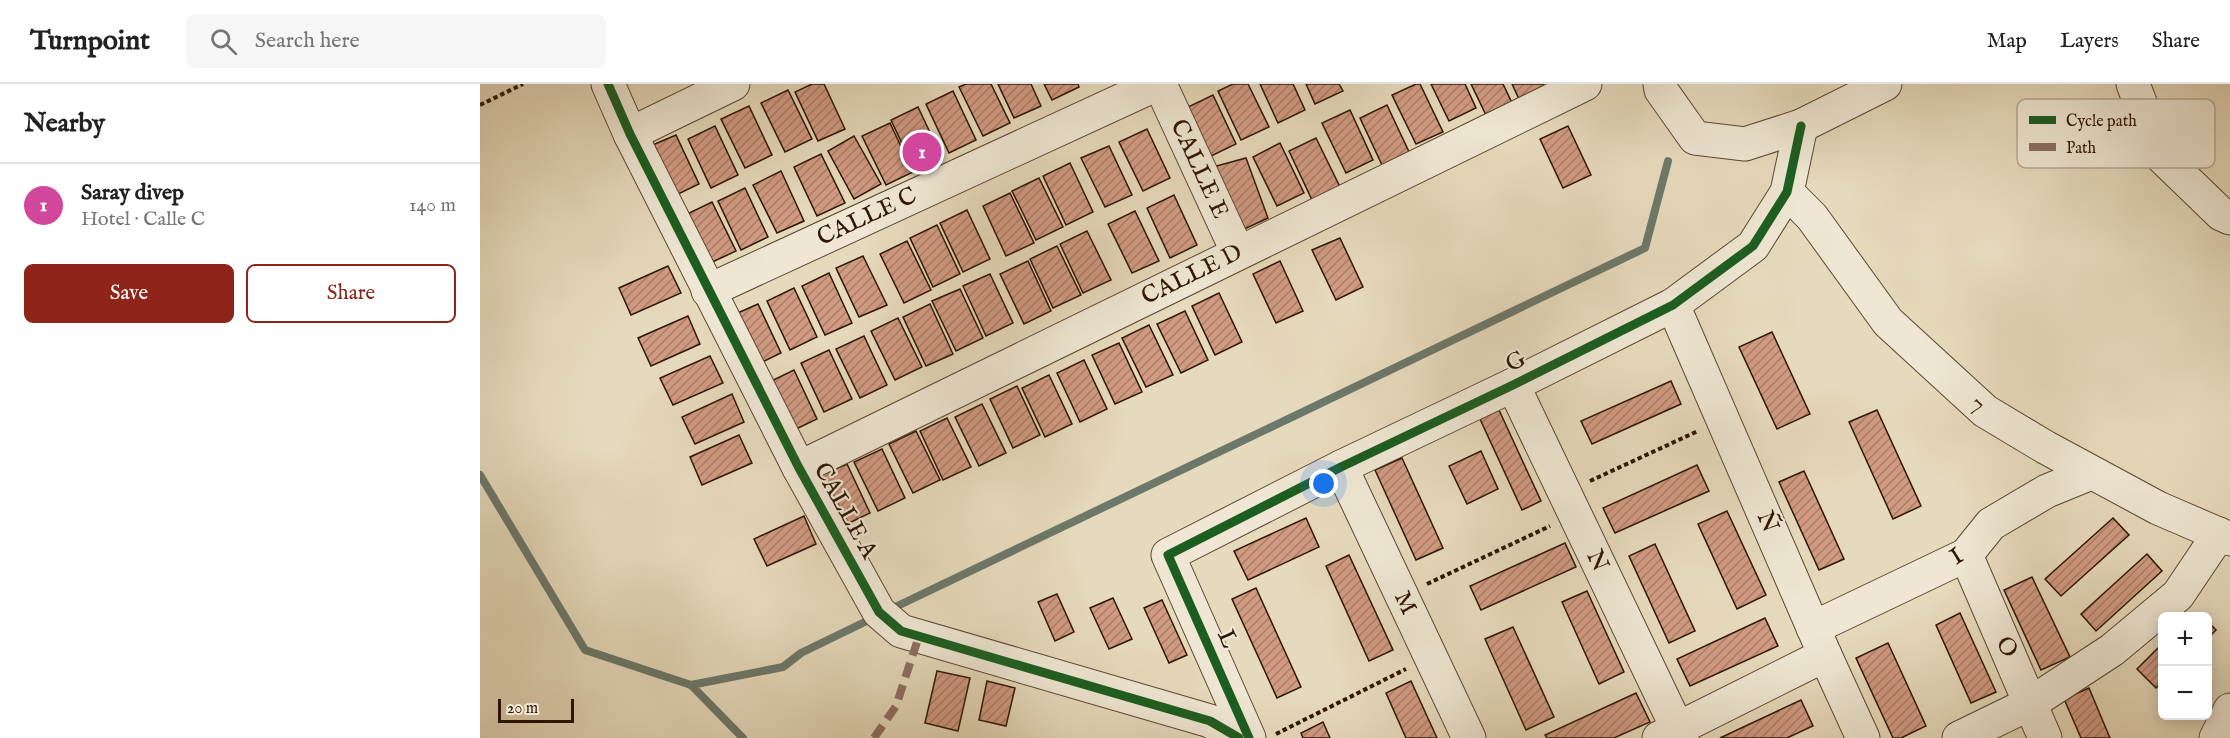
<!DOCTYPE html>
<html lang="en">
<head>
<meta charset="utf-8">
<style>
  :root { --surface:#fff; --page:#f6f6f6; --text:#222; --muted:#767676; --line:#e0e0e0; --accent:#8f2418 }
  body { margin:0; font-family:"IM FELL English",serif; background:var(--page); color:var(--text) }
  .controls { position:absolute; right:18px; bottom:18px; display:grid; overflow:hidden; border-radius:9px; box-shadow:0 3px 15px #0003 }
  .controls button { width:54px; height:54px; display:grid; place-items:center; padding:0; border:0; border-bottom:2px solid var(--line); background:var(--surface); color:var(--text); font:30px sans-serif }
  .scale { position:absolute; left:18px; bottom:15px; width:76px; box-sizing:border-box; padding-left:6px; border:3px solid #2d1603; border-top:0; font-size:16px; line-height:21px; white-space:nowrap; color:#2d1603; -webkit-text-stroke:4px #efe7d3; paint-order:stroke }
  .you { position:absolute; left:844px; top:400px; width:21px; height:21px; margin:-15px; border:4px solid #fff; border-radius:50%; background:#1a73e8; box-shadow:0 0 0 9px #1a73e833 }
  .badge { display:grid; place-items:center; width:39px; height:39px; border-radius:50%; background:var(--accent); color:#fff; font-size:20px; font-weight:700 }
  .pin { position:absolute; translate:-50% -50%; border:3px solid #fff; box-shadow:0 2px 6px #0006 }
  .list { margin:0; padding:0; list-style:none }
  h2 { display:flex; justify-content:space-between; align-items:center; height:78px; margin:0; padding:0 24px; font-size:26px }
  h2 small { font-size:20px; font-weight:400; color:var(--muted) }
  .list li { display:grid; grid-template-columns:39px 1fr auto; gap:18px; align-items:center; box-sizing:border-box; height:84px; padding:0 24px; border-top:2px solid var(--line) }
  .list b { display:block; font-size:22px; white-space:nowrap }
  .list p { margin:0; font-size:20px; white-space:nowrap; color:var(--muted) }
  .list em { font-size:20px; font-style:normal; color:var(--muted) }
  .actions { display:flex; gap:12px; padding:18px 24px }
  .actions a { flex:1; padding:14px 0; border:2px solid var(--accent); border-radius:9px; text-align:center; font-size:21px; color:var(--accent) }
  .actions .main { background:var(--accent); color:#fff }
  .icon { flex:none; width:33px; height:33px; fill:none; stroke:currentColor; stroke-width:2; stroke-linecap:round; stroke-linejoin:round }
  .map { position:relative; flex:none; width:1750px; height:654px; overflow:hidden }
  header { display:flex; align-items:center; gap:36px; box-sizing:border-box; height:84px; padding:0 30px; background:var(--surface); border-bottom:2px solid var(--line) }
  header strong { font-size:28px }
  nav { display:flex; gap:33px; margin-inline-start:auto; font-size:21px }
  .search { width:420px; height:54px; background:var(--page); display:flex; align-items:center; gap:15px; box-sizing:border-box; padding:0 21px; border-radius:9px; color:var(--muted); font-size:22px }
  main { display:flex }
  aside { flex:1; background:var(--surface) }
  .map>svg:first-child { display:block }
</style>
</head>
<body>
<header>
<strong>Turnpoint</strong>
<div class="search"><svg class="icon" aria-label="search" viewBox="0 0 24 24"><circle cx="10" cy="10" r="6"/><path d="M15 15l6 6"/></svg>Search here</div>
<nav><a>Map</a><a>Layers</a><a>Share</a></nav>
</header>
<main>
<aside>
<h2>Nearby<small></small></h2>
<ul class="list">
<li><span class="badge" style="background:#d1479c">1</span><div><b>Saray divep</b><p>Hotel · Calle C</p></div><em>140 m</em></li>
</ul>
<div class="actions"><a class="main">Save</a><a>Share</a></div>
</aside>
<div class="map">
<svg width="1750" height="654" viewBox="0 0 1750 654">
  <defs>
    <pattern id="building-hatch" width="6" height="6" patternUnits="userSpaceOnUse" patternTransform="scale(1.5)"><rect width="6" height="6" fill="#d19a83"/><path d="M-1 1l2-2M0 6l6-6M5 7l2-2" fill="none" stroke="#aa7d69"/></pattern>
  </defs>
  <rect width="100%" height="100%" fill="#e6dabc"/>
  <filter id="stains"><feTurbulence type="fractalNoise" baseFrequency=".00333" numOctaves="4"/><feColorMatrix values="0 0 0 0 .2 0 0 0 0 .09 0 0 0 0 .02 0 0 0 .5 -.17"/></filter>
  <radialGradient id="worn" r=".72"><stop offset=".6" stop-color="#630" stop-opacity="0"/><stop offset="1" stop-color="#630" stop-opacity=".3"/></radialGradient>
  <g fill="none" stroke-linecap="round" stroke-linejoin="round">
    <g stroke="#6c796a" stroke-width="8">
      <polyline points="0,391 105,566 211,601 263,654"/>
      <polyline points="409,526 1165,164 1188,77"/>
      <polyline points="211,601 303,583 321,569 393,534"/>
    </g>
  </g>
  <g fill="url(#building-hatch)" stroke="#2d1603" stroke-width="1.5">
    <polygon points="332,0 344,0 365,45 338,57 315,8"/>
    <polygon points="486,0 511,0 530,39 503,52 479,3"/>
    <polygon points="518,0 551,0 561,22 534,34"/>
    <polygon points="564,0 598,0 599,3 572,16"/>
    <polygon points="753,0 768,0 789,43 761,56 738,7"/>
    <polygon points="780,0 813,0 825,26 798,39"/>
    <polygon points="826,0 859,0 863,7 835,20"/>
    <polygon points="936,0 940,0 963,48 936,60 912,11"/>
    <polygon points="951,0 985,0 996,24 969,37"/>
    <polygon points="991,0 1023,0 1032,19 1006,31"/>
    <polygon points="1032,0 1063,0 1065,5 1040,17"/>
    <polygon points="308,6 332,55 305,68 281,19"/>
    <polygon points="473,7 496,56 469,69 446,20"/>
    <polygon points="733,11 756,60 729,73 706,24"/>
    <polygon points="907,21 930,70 903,83 880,34"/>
    <polygon points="269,22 292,71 265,84 241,35"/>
    <polygon points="438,23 461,72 434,85 411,36"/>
    <polygon points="870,26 893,76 866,89 842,39"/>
    <polygon points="410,39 433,88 406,101 382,52"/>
    <polygon points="235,42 258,91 231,104 208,55"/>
    <polygon points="1088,42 1111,91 1083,104 1060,55"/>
    <polygon points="667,45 690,94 663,107 639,58"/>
    <polygon points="196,51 219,100 192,113 168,63"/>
    <polygon points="374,52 401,100 374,115 348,67"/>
    <polygon points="836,54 860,103 832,116 809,67"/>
    <polygon points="800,59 824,109 797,122 773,73"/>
    <polygon points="629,62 652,111 625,123 601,74"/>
    <polygon points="341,70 365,119 337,132 314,83"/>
    <polygon points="766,74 788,134 760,147 733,83"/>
    <polygon points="590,79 613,128 586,141 563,92"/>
    <polygon points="301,87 324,137 297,149 273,101"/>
    <polygon points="559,94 583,143 556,156 532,107"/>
    <polygon points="265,104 288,153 261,166 238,117"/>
    <polygon points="530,109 554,159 526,172 503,122"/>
    <polygon points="694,111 717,161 690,174 667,124"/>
    <polygon points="232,118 256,167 228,180 205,131"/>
    <polygon points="487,126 510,175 483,188 460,139"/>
    <polygon points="655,127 679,177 652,189 628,140"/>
    <polygon points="457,141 480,190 453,203 430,154"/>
    <polygon points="607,147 631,196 603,209 580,160"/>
    <polygon points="860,154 883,203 856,216 832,166"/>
    <polygon points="427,157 451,206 424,219 400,170"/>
    <polygon points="577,162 601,211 573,224 550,175"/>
    <polygon points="383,172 407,221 379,233 356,184"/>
    <polygon points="548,177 571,227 544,240 520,190"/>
    <polygon points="800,177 823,227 796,239 773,190"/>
    <polygon points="188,182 201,209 151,231 139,204"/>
    <polygon points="349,189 372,239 345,251 322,202"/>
    <polygon points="510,190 533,239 506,252 483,202"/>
    <polygon points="314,204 337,253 310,266 287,217"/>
    <polygon points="480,205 503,254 476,267 452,217"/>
    <polygon points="739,209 762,258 735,271 712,222"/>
    <polygon points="278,220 301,269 274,282 251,232"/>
    <polygon points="450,220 473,270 446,282 423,233"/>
    <polygon points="705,227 728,276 701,289 677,240"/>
    <polygon points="208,232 220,260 171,282 158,254"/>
    <polygon points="418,234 442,283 415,296 391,247"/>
    <polygon points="669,241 693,291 666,303 642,254"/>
    <polygon points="1292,248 1330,330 1297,345 1259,263"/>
    <polygon points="384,252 407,301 380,314 356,265"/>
    <polygon points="639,259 662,308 635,320 612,271"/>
    <polygon points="349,266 372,315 344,328 321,279"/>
    <polygon points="230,272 243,299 193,321 180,294"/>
    <polygon points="604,276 627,325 600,338 577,289"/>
    <polygon points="314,286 337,335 310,348 287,299"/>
    <polygon points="569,291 592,340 565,353 542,304"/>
    <polygon points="1191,297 1201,320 1112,360 1101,337"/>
    <polygon points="537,302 560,351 533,364 510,315"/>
    <polygon points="252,310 264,338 215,360 202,333"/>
    <polygon points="502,320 526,369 499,382 475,333"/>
    <polygon points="1019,326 1061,417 1042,426 1000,335"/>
    <polygon points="1397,326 1441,422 1413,435 1369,338"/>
    <polygon points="467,334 491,383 463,396 440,347"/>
    <polygon points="436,347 460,396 433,409 409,360"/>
    <polygon points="259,351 272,379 222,401 210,373"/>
    <polygon points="402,365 425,414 398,427 374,378"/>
    <polygon points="1001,367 1018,405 987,420 969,382"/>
    <polygon points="922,374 963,464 936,476 895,386"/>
    <polygon points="367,380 390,429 363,442 339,392"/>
    <polygon points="1217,381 1229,407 1135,449 1123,424"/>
    <polygon points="1324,387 1364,475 1339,486 1299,398"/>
    <polygon points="1247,427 1286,511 1257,525 1218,440"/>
    <polygon points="324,432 336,460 287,482 274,455"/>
    <polygon points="826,434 839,463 768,496 754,467"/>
    <polygon points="1633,434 1649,451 1581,512 1565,495"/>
    <polygon points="1085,459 1096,483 1001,526 990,502"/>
    <polygon points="1175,460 1215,547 1189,559 1149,472"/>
    <polygon points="1667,470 1682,487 1616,547 1601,530"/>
    <polygon points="869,471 913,566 889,577 846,482"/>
    <polygon points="1552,493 1590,573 1561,586 1524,506"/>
    <polygon points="776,504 821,603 797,614 752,515"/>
    <polygon points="1107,507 1144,588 1119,600 1082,518"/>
    <polygon points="577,510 594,548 575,557 558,518"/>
    <polygon points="633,514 652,555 629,565 610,524"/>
    <polygon points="682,516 707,571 689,579 664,524"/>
    <polygon points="1480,529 1516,608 1491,619 1456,541"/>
    <polygon points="1285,534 1298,562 1210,602 1197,575"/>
    <polygon points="1728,538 1736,546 1728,554"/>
    <polygon points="1033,543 1074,633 1046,646 1005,555"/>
    <polygon points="1408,559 1446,642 1421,654 1413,654 1376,574"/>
    <polygon points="1682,560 1682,598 1676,604 1657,585"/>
    <polygon points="457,587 490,594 478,647 445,639"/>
    <polygon points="507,597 535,604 526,642 499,636"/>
    <polygon points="931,597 957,654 926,654 906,609"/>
    <polygon points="1609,604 1630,654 1601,654 1584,615"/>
    <polygon points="1156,609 1170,638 1134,654 1067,654 1065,651"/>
    <polygon points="1321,616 1333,642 1307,654 1240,654"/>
    <polygon points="843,638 850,654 823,654 821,649"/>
  </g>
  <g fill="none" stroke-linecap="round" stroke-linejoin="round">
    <g stroke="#5b4731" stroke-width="35">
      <g id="minor">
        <polyline points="128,0 150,50 319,384 399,528 421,547 730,637 759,654"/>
        <polyline points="680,0 758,169"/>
        <polyline points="1180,0 1181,6 1215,54 1265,60 1321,42 1405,0"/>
        <polyline points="1653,0 1680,71 1741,130 1750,134"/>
        <polyline points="150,50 253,0"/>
        <polyline points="1307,108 1332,133 1408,238 1505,327 1565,363 1678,424 1750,455"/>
        <polyline points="228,207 677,0"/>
        <polyline points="1193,221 1345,571 1383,654"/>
        <polyline points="1033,301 1202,654"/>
        <polyline points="861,383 989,654"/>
        <polyline points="319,384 1105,0"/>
        <polyline points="1486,471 1565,654"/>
        <polyline points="1333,544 1486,471 1511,440 1567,407 1611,389"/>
        <polyline points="769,654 688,471 861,383 1033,301 1193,221 1273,162 1307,108 1321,42"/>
        <polyline points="1179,654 1345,571"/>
        <polyline points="1479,654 1551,619 1632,566 1698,511 1739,450"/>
        <polyline points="1736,654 1750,626"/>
      </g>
    </g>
    <g stroke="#2d1603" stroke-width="4" stroke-dasharray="4.5 3" stroke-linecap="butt">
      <polyline points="0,21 43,0"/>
      <polyline points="1110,397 1218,347"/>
      <polyline points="947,500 1070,442"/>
      <polyline points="796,650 926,585"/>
    </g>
    <use href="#minor" stroke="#efe7d3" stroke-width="33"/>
    <polyline stroke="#8d6e63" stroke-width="8" stroke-dasharray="15 8" stroke-linecap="butt" points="394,654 416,622 439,552"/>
    <g stroke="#efe7d3" stroke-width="13">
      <g id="cycleway">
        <polyline points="128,0 150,50 319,384 399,528 421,547 730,637 759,654"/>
        <polyline points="769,654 688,471 861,383 1033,301 1193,221 1273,162 1307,108 1321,42"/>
      </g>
    </g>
    <use href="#cycleway" stroke="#1b5e20" stroke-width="9"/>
  </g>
  <g text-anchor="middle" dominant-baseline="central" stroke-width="4.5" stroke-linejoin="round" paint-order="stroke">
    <g font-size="24" fill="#2d1603" stroke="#efe7d3">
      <text transform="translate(719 85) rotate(65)">CALLE E</text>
      <text transform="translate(387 133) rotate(-25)">CALLE C</text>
      <text transform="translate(712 191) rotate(-26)">CALLE D</text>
      <text transform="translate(1036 278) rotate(-26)">G</text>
      <text transform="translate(1498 320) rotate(39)">7</text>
      <text transform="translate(365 427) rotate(61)">CALLE A</text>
      <text transform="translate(1287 438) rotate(67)">Ñ</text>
      <text transform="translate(1477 473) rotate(-32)">I</text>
      <text transform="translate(1117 477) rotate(64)">N</text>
      <text transform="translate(925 519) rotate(65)">M</text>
      <text transform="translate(747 555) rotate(66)">L</text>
      <text transform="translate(1526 563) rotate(67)">O</text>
    </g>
  </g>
  <rect x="1537" y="15" width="198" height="69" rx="9" fill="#efe7d3" stroke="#b5a895" stroke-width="1.5"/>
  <rect x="1549" y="32" width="27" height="8" fill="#1b5e20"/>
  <rect x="1549" y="59" width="27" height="8" fill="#8d6e63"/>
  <g font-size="16" fill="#2d1603">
    <text x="1586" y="42">Cycle path</text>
    <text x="1586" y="69">Path</text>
  </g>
  <rect width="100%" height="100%" filter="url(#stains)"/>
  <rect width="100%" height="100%" fill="url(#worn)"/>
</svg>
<div class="controls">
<button>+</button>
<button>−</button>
</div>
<div class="scale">20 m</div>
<div class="you"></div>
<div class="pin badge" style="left:442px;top:68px;background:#d1479c">1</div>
</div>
</main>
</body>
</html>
